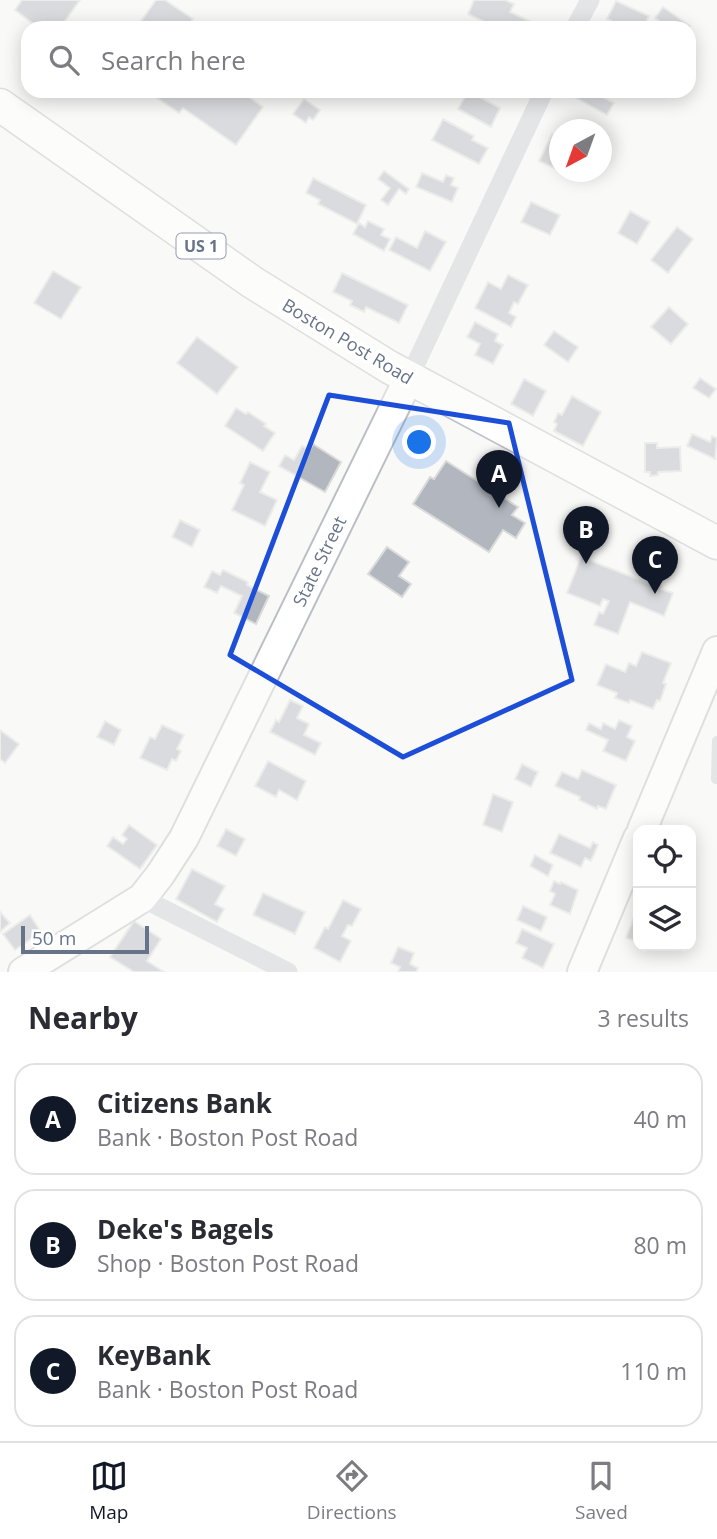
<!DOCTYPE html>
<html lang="en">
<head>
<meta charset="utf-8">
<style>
  :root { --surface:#fff; --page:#f7f7f7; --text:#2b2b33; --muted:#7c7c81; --line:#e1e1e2; --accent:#111827 }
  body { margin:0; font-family:"Open Sans",sans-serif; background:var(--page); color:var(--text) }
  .controls { position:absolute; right:21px; bottom:21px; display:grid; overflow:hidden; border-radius:14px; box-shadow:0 4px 18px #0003 }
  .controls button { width:63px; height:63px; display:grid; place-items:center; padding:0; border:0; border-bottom:2px solid var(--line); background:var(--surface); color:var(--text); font:35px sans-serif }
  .compass { position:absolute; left:549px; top:119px; width:63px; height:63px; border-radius:50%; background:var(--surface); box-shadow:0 4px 18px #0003; rotate:221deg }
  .scale { position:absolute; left:21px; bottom:18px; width:128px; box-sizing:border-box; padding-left:7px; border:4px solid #677389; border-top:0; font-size:19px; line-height:24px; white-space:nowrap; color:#677389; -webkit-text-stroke:5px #fff; paint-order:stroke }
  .you { position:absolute; left:420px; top:443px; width:24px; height:24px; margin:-18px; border:5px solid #fff; border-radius:50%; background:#1a73e8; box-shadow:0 0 0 10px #1a73e833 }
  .badge { display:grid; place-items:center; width:46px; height:46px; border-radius:50%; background:var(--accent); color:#fff; font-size:23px; font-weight:700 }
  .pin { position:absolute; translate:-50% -58px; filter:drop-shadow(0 2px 4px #0008) }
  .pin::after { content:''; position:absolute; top:37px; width:24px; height:21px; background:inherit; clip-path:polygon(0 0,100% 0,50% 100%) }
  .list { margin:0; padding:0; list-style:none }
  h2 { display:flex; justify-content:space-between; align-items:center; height:91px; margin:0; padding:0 28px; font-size:30px }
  h2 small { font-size:23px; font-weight:400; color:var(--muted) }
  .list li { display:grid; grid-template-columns:46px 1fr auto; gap:21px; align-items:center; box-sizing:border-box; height:112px; margin:0 14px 14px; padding:0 14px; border:2px solid var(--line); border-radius:21px }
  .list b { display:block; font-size:26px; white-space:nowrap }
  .list p { margin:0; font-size:23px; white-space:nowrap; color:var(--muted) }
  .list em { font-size:23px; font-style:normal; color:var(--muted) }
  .icon { flex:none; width:38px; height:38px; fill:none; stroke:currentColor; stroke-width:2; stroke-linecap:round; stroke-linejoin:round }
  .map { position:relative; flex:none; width:717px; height:972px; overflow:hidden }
  .search { position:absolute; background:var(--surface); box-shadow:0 4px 18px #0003; left:21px; right:21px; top:21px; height:77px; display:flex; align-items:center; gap:18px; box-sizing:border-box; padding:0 24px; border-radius:21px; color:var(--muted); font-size:26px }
  .sheet { height:469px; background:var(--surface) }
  nav { display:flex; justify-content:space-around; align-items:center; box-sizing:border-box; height:98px; border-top:2px solid var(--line); background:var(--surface); font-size:19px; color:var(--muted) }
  nav a { display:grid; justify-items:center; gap:4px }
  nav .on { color:var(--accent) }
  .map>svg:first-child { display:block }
</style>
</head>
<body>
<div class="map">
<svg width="717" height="972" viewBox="0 0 717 972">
  <rect width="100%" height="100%" fill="#f9f9f7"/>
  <g fill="#b2b7bf" stroke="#dbdbd9" stroke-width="2">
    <polygon points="22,0 80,0 60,28 39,28 15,10"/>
    <polygon points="156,0 165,0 193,19 189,25 193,28 136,28"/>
    <polygon points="474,0 505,0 514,4 510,12 534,23 532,28 497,28 468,14"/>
    <polygon points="616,1 649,16 646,22 659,28 625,28 607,19"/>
    <polygon points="663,7 690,26 689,28 668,28 655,18"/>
    <polygon points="147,91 241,91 263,107 236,145 183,108 179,113"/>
    <polygon points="468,91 500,108 491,127 458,109"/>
    <polygon points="573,91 599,91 597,94 614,103 607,115 571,95"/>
    <polygon points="304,99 320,110 313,120 309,117 306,123 293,114"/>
    <polygon points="443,119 474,136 472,140 488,148 479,164 432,140"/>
    <polygon points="552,134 560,138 560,171 539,161"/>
    <polygon points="384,171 409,189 406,194 399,189 388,205 381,200 390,188 378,179"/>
    <polygon points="422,173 443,182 446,175 454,178 451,185 458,188 452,202 416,187"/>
    <polygon points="313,178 366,205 357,224 318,204 320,200 306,193"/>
    <polygon points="531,202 560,215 550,235 521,222"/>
    <polygon points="630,211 650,222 637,244 618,233"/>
    <polygon points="368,221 384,229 381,235 390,239 384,251 353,234 359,223 365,227"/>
    <polygon points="677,227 693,239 668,273 651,260"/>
    <polygon points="425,231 446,242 430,271 389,250 396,237 417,248"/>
    <polygon points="53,271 81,287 61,319 34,303"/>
    <polygon points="342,273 408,305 399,323 366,307 364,312 350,305 352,301 333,292"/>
    <polygon points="508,275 528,285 518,304 514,302 509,313 516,317 511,327 475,308 488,282 501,289"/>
    <polygon points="669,307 688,324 671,344 651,327"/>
    <polygon points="475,322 498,334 495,341 503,345 493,364 475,355 480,344 467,337"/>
    <polygon points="554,331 578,347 568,362 544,345"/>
    <polygon points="197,337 238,367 217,394 177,363"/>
    <polygon points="700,378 716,389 709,398 693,388"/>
    <polygon points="524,379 546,391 533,416 511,404"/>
    <polygon points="572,396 601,412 583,446 554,431 557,424 554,422 558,413 562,415"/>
    <polygon points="236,408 246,414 248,412 266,424 264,426 275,433 263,451 225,426"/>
    <polygon points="692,434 710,442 712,436 717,438 715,459 687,446"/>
    <polygon points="645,443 657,443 657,448 680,447 681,471 658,472 658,475 650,476 650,472 645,472"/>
    <polygon points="313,444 341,462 325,492 279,466 285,455 294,460 302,446 310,450"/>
    <polygon points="446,461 518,507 512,515 525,523 516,538 503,530 489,552 413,504 430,477 434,479"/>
    <polygon points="250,462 270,472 260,492 277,500 265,526 232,510 244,485 240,483"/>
    <polygon points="180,520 200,530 192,547 172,537"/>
    <polygon points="387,547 409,562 399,576 411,584 402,597 368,574"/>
    <polygon points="581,557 655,586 656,583 662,586 661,589 673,593 664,616 630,602 618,634 594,625 599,612 603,614 609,601 603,599 600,606 567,593"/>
    <polygon points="223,570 248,582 247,585 269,596 256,624 234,613 242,596 221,586 217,593 204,587 212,571 220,575"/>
    <polygon points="642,652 671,663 663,683 666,684 660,701 657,700 653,709 630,700 629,703 615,698 617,693 597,685 606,664 625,672 629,663 636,666"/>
    <polygon points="290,700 303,706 297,718 309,724 304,735 321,743 315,755 270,732 276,720 279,722"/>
    <polygon points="619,720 632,726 627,737 635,741 626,761 603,751 608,740 586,730 589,723 601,729 603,723 615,729"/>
    <polygon points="105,721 121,730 114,745 97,737"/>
    <polygon points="162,725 184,735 177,749 181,751 176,761 172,759 167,770 140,758 150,737 155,739"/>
    <polygon points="0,730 19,744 5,763 0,759"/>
    <polygon points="268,761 306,781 297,800 279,790 276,797 255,786"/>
    <polygon points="522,764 538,772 531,787 515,779"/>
    <polygon points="582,770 616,785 606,809 598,806 597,809 579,800 580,797 555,786 562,772 578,779"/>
    <polygon points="493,794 513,802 502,832 483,825"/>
    <polygon points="129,825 157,845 140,869 107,846 113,837 123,844 127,839 122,835"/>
    <polygon points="226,829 245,839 236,856 217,846"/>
    <polygon points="559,834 590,848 593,842 598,845 591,861 585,858 581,867 550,853"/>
    <polygon points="535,855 553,865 548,876 530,866"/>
    <polygon points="192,869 225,886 215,904 224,909 217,922 176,899"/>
    <polygon points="554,881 560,884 561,882 578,890 570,914 550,905 555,894 550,891"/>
    <polygon points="263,893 305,912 295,934 253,915"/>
    <polygon points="343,900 361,909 352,926 348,925 342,936 351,941 340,962 314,948 325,927 328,929"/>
    <polygon points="523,906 547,917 541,931 517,920"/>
    <polygon points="0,912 10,923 0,932"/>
    <polygon points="30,915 41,932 15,950 3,934"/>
    <polygon points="635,915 638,916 638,942 626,938"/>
    <polygon points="134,921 161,939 147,961 164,972 134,972 110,957"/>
    <polygon points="522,929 554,944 543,968 522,958 527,948 516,943"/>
    <polygon points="398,947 414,953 410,964 418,968 416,972 398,972 400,967 391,963"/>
  </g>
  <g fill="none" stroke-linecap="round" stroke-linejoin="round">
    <g stroke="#bbbfc5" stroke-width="32">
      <g id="secondary">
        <polyline points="642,830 717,651"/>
        <polyline points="23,972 142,898 160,875 184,838 409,378"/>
        <polyline points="582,972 638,838"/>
      </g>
    </g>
    <g stroke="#bcbfc4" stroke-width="35">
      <polyline id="primary" points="0,105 252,282 389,367 717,543"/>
    </g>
    <polyline stroke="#c9ccd0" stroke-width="10" points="716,779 717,741"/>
    <g stroke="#c9ccd0" stroke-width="19">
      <polyline points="575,28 590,0"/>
      <polyline points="409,378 544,91"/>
      <polyline points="142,898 288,972"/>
    </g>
    <use href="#secondary" stroke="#fff" stroke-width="28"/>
    <use href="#primary" stroke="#fff" stroke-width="32"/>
  </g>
  <path d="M0 0H717V972H0ZM 329,395 L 509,423 L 572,680 L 403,757 L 230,655 Z" fill="#f9f9f7" fill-opacity=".55" fill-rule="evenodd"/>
  <path fill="none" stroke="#1d4ed8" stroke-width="5" stroke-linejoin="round" d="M 329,395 L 509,423 L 572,680 L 403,757 L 230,655 Z"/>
  <g text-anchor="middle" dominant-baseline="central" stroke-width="7" stroke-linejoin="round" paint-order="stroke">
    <rect fill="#fff" stroke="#959dac" stroke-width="2" x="176.5" y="233.5" width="49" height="25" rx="5"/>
    <g font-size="16" font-weight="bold" fill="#677389">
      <text x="201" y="246">US 1</text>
    </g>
    <g font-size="18" fill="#677389" stroke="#fff">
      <text transform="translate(348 341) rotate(31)">Boston Post Road</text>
      <text transform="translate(319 561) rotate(-64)">State Street</text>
    </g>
  </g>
</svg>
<div class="controls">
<button><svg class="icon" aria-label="locate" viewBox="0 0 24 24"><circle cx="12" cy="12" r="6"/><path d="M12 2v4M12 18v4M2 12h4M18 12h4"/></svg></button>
<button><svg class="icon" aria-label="layers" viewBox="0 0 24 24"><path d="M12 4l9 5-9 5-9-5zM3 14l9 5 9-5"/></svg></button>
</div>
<svg class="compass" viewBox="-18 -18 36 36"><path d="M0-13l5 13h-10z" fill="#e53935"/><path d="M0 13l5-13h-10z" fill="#7c7c81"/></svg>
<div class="scale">50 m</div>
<div class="you"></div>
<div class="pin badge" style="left:499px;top:508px">A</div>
<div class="pin badge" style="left:586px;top:564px">B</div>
<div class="pin badge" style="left:655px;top:594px">C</div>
<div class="search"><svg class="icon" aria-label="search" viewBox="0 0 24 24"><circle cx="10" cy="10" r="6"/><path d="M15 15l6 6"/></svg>Search here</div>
</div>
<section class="sheet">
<h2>Nearby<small>3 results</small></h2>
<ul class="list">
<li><span class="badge">A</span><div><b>Citizens Bank</b><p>Bank · Boston Post Road</p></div><em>40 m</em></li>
<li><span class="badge">B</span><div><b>Deke's Bagels</b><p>Shop · Boston Post Road</p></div><em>80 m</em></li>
<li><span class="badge">C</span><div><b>KeyBank</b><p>Bank · Boston Post Road</p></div><em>110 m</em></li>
</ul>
</section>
<nav>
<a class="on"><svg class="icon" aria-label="map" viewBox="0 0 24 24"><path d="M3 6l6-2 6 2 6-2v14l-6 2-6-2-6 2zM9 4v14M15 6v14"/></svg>Map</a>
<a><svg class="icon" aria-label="directions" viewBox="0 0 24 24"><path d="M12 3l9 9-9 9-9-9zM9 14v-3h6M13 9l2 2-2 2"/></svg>Directions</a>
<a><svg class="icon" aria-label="saved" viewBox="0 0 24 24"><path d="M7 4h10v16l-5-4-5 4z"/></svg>Saved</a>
</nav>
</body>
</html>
